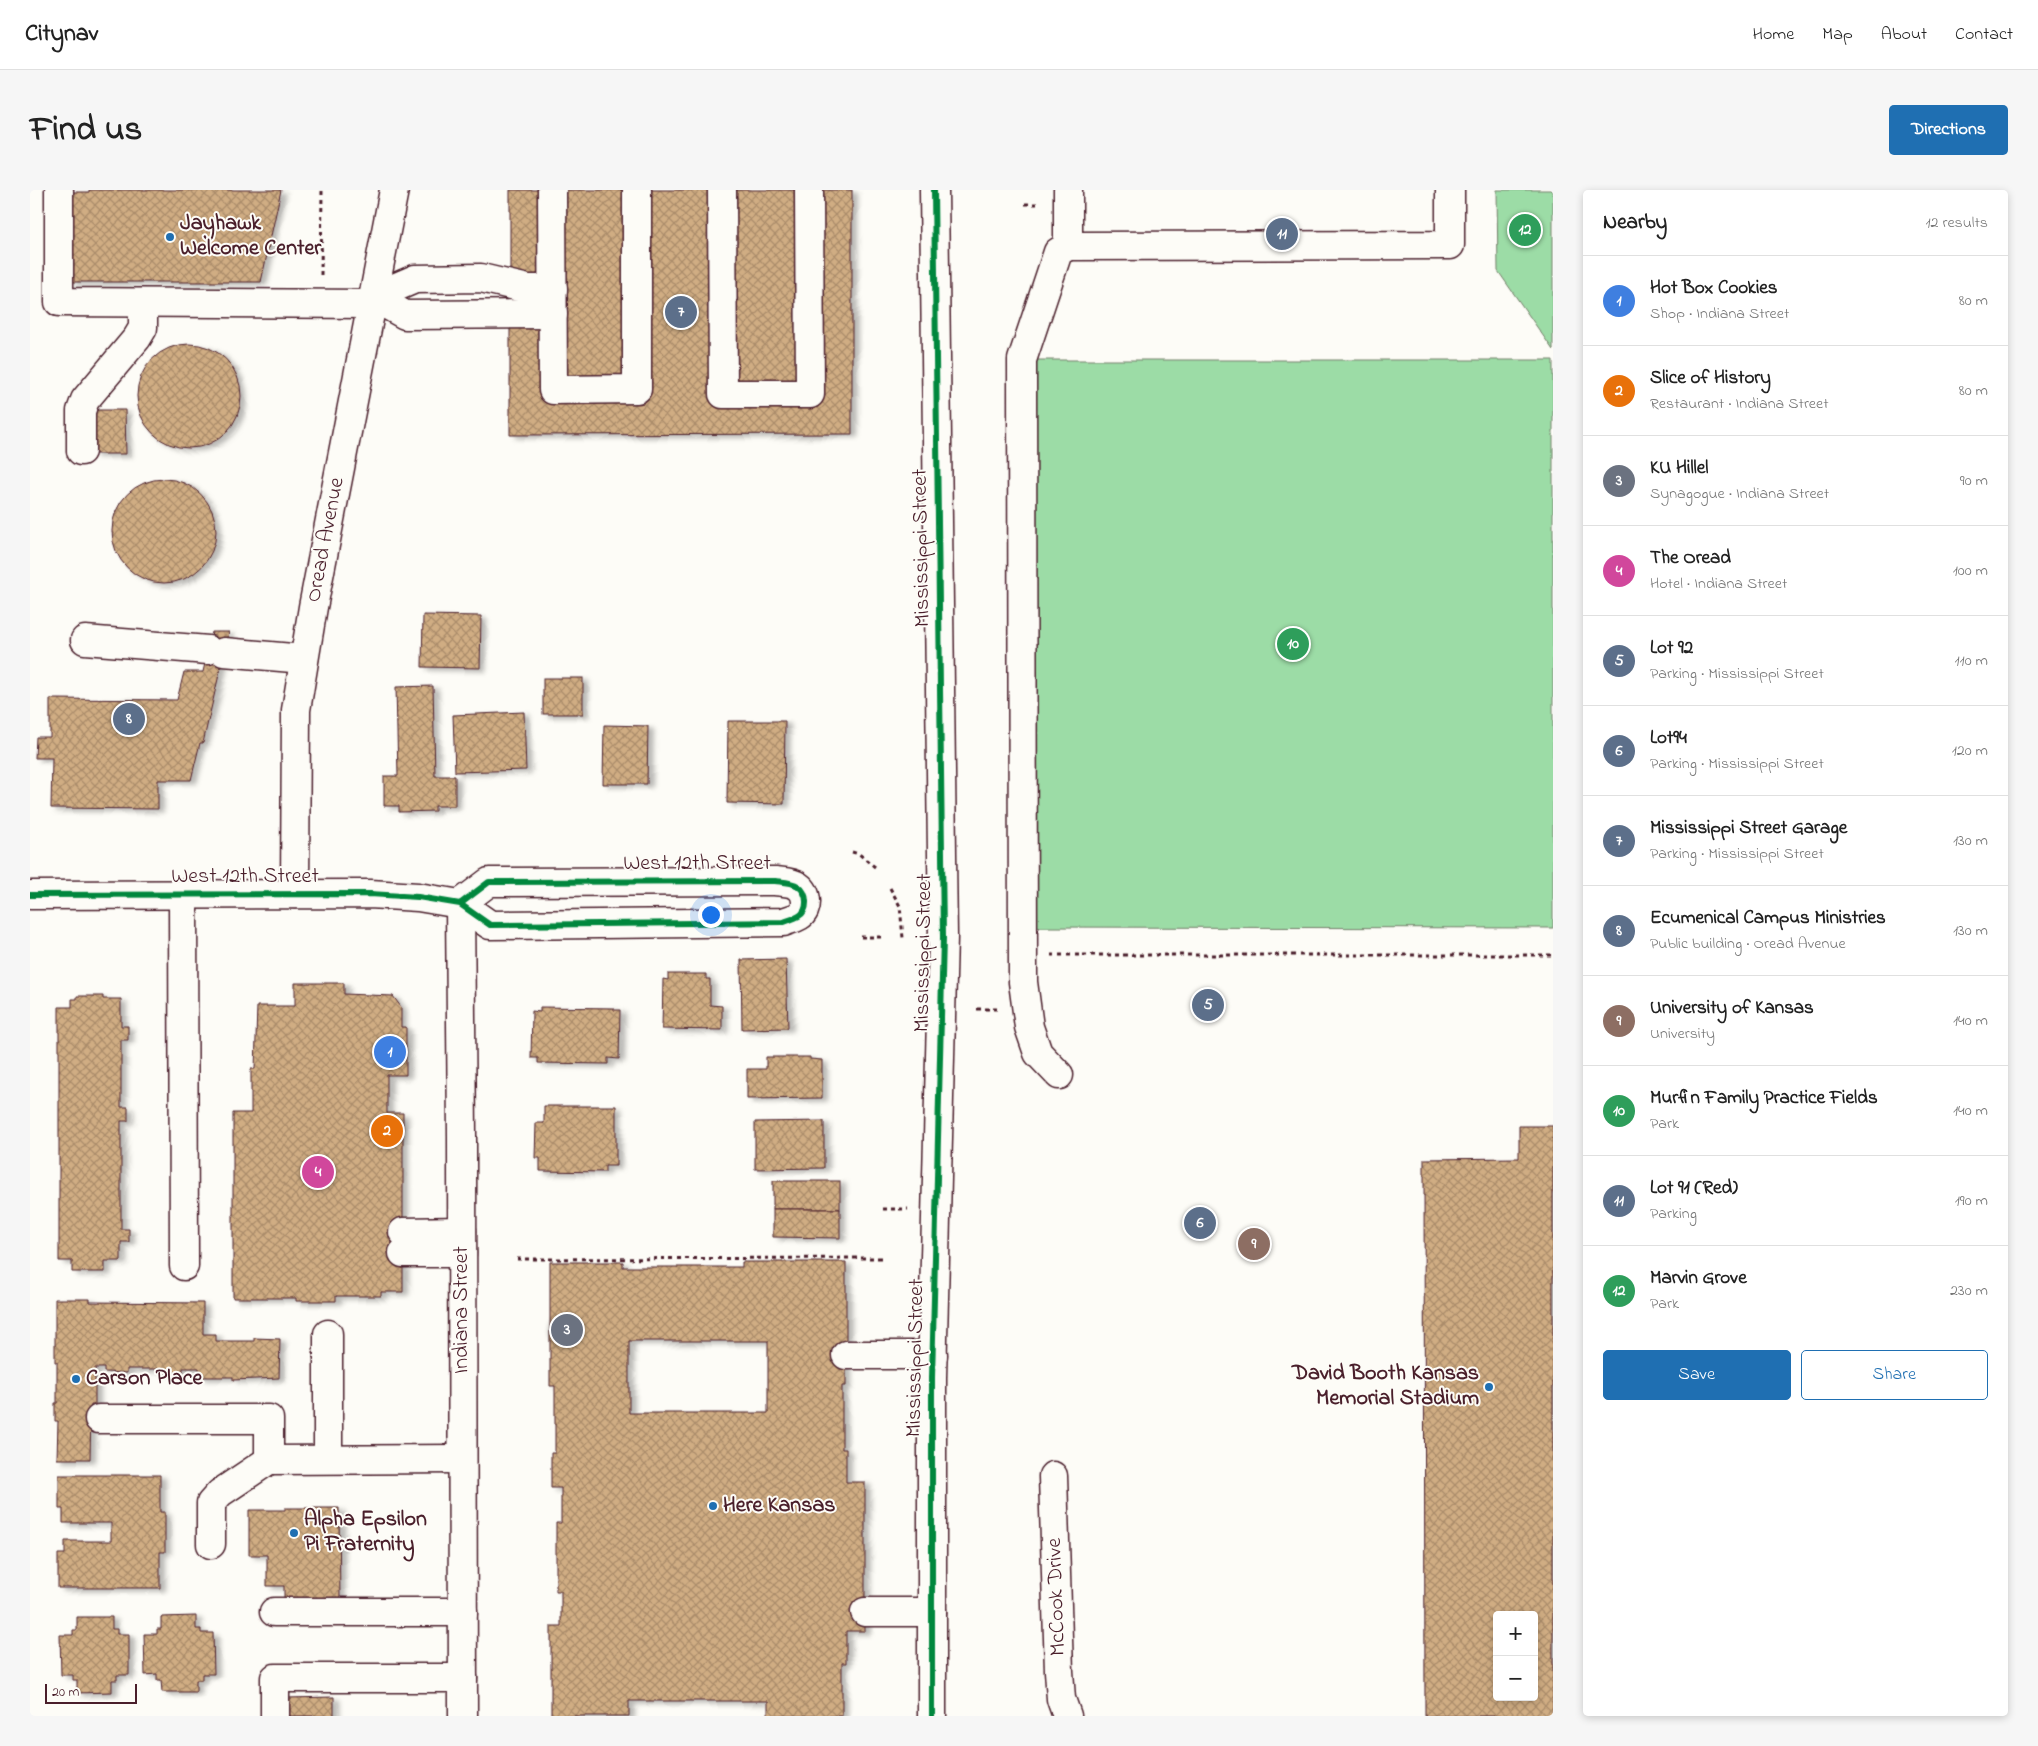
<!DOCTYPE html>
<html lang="en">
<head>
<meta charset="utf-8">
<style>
  :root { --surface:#fff; --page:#f6f6f6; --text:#222; --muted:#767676; --line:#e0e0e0; --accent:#1f6fb2 }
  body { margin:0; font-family:"Indie Flower",sans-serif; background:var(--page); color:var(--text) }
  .controls { position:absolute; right:15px; bottom:15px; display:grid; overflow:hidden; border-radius:5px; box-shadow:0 2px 8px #0003 }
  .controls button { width:45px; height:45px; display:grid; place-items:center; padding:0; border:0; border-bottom:1px solid var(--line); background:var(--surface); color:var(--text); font:25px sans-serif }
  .scale { position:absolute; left:15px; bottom:12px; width:92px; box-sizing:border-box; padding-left:5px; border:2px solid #4a1f2b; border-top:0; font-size:14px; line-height:18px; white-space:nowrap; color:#4a1f2b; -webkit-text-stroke:4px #fdfcf7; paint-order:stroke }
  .you { position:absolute; left:680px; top:724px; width:18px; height:18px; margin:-12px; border:4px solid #fff; border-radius:50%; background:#1a73e8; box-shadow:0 0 0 8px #1a73e833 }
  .badge { display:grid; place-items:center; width:32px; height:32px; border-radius:50%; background:var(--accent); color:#fff; font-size:16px; font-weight:700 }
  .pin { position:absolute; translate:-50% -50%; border:2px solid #fff; box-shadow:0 1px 5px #0006 }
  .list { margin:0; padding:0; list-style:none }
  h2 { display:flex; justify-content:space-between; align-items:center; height:65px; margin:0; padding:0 20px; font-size:21px }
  h2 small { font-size:16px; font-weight:400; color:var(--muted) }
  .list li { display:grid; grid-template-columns:32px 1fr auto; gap:15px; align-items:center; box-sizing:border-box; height:90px; padding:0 20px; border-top:1px solid var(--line) }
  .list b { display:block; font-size:19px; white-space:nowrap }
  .list p { margin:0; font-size:16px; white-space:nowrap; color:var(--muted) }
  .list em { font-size:16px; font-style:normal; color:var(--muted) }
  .actions { display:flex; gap:10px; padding:15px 20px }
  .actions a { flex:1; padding:11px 0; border:1px solid var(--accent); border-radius:5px; text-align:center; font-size:18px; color:var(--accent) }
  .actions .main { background:var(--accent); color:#fff }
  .map { position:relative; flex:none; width:1523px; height:1526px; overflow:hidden; border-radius:5px }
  header { display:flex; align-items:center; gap:30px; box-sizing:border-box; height:70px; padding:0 25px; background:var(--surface); border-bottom:1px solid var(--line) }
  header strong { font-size:24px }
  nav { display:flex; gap:28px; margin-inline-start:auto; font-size:18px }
  .intro { display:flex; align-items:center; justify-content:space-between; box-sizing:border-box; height:120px; padding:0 30px }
  h1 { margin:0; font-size:35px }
  .button { padding:12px 22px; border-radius:5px; background:var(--accent); color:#fff; font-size:18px; font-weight:700 }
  main { display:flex; gap:30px; padding:0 30px }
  aside { flex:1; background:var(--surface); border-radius:5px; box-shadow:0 2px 8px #0003 }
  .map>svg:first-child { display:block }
</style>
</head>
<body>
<header>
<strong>Citynav</strong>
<nav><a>Home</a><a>Map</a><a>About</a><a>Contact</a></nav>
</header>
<div class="intro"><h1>Find us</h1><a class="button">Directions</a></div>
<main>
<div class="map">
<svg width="1523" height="1526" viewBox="0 0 1523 1526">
  <defs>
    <pattern id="building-cross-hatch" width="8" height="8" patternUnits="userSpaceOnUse" patternTransform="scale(1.25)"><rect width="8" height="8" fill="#d0ad83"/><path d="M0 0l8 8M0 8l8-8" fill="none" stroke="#ab8c6b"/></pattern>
    <filter id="shadow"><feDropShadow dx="5.5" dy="3" stdDeviation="2.5" flood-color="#0004"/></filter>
  </defs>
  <rect width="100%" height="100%" fill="#fdfcf7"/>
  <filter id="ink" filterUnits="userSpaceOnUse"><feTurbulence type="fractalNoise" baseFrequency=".02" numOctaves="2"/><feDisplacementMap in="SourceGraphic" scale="10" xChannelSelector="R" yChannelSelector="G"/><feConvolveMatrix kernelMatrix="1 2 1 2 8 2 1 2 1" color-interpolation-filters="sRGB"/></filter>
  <g filter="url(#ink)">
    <g fill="#9cdca6" stroke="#737e68">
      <polygon points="1467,0 1523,0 1523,160 1468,81"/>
      <polygon points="1004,170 1523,170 1523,738 1004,737"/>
    </g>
    <g fill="url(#building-cross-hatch)" stroke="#4a1f2b" fill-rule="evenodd" filter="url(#shadow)">
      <polygon points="59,0 251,0 231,92 40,92 40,2 59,2"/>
      <polygon points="480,0 822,0 822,244 480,245"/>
      <circle cx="159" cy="206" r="52"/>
      <polygon points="62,220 95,220 96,264 62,264"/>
      <circle cx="134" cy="341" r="52"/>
      <polygon points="393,425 451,426 450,478 392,477"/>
      <polygon points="182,442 199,442 173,553 170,553 161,590 128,590 128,619 21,618 22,568 5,568 6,547 20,547 20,509 147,510 154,482 173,482"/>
      <rect x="513" y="488" width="40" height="36"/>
      <polygon points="403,496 405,586 425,586 425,616 405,616 405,621 369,622 369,616 354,616 354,586 368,586 366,497"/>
      <polygon points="494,522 496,580 425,582 423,525"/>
      <polygon points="698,531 755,531 754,614 697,613"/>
      <polygon points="574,535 618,536 617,594 573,594"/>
      <polygon points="756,769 758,838 712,839 711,770"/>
      <polygon points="638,784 676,784 676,789 680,789 680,815 692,816 692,840 632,839 633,789 638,790"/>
      <polygon points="265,793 314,793 314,804 363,806 371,817 371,837 376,837 376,885 357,885 357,923 373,923 373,1102 351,1102 351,1106 306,1106 306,1111 266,1111 266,1108 203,1108 203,923 221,923 221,879 225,879 227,816 265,816"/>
      <polygon points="47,806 73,806 73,809 91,809 91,836 98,836 98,850 91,850 91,917 98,917 98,931 91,931 91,1039 99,1039 99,1052 91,1052 91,1071 75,1071 75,1082 42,1082 42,1071 29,1071 29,817 42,817 42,809 47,809"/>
      <polygon points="510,817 584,818 584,820 590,820 589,869 578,868 578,874 508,873 508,868 501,868 502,821 510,822"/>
      <polygon points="736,867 780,867 780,869 792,870 792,908 717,909 717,879 736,879"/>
      <polygon points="514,916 586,916 586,976 575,976 575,982 510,981 510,968 505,968 506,933 514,933"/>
      <polygon points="794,931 794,978 725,979 725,932"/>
      <path d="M 1489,936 L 1523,936 L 1523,1526 L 1395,1526 L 1394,969 L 1489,968 ZM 1467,1425 L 1504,1425 L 1504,1507 L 1467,1507 Z"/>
      <rect x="743" y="991" width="67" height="28"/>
      <polygon points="743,1019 810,1019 810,1048 743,1047"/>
      <path d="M 520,1072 L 593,1072 L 593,1077 L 712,1077 L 712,1072 L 816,1072 L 816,1196 L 812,1196 L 812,1259 L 816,1259 L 816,1292 L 835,1292 L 835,1441 L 816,1441 L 816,1473 L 812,1473 L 812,1526 L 738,1526 L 738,1511 L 599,1511 L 599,1526 L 521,1526 L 521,1436 L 531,1436 L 531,1401 L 526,1401 L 526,1333 L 531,1333 L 531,1298 L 521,1298 L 521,1263 L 525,1263 L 525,1196 L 520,1196 ZM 599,1151 L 738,1151 L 738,1223 L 599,1223 Z"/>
      <polygon points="25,1109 60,1109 60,1112 173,1113 173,1144 186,1144 186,1151 224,1151 224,1148 250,1149 249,1188 203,1190 203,1187 169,1187 169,1178 153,1178 153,1182 130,1182 130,1179 97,1179 97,1183 74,1182 74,1178 65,1178 65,1215 61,1215 60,1269 27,1269 28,1231 25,1231 25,1213 27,1213 27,1172 25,1172"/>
      <polygon points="29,1285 130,1285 130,1322 135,1322 135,1362 130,1362 130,1398 28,1398 28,1364 35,1364 35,1351 81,1351 81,1333 33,1333 33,1319 29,1319"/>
      <polygon points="255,1318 309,1318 310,1410 254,1410 254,1396 237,1396 237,1365 219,1365 219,1320 255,1320"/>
      <polygon points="166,1426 166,1439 171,1439 171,1443 183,1443 184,1484 172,1484 172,1490 166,1490 166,1502 132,1502 131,1490 127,1490 127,1484 115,1485 114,1444 127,1444 127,1439 131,1439 131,1427"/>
      <polygon points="47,1427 82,1427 82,1439 87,1439 87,1444 99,1444 99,1485 87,1485 87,1490 82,1490 82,1502 47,1503 47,1490 43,1490 43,1485 31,1485 30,1445 43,1445 43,1440 47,1440"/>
      <polygon points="304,1507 304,1526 257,1526 256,1508"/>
    </g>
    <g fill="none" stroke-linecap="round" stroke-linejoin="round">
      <g stroke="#4a1f2b" stroke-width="31">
        <g id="minor">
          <polyline points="29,0 29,112 342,114"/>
          <polyline points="522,0 523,200 607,199 607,0"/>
          <polyline points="692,0 693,204 780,204 779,0"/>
          <polyline points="1038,0 1038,56 1420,55 1420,0"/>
          <polyline points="343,107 385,89 451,88 498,99 523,99"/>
          <polyline points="343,107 375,125 523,124"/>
          <polyline points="51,261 51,221 55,210 107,148 113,138 113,113"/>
          <polyline points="55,450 178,460"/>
          <polyline points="194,462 274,469"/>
          <polyline points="153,704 154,1076"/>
          <polyline points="265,704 266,520 283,417 364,0"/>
          <path d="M 0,705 L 340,704 L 388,707 L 430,714 L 460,735 L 754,732 C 758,730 764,729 769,726 C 779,720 778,703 768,696 C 762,692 753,692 745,691 L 459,692 L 430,714"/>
          <polyline points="430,714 432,946 433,1526"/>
          <polyline points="1029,885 1008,863 999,837 993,792 992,170 1028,62 1038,56"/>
          <polyline points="373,1042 432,1041"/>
          <polyline points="373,1063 432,1063"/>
          <polyline points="298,1144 298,1269"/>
          <polyline points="816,1165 903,1165"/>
          <polyline points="69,1229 239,1229 239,1270 432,1269"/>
          <polyline points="1023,1286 1029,1481 1031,1509 1037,1526"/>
          <polyline points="181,1354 181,1313 190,1303 239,1270"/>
          <polyline points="244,1422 433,1422"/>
          <polyline points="835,1422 902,1422"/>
          <polyline points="245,1526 245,1488 433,1488"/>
          <polyline points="902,1526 902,1188 913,747 904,0"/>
        </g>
      </g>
      <g stroke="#4a1f2b" stroke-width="3" stroke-dasharray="4 4" stroke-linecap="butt">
        <polyline points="995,14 1009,14"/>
        <polyline points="291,85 292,0"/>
        <polyline points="822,662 829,664 845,677"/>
        <polyline points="860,698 870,716 873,748"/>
        <polyline points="831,747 853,747"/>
        <polyline points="1021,765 1523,765"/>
        <polyline points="947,819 968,819"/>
        <polyline points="853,1019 878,1019"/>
        <polyline points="487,1069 853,1068"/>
      </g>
      <use href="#minor" stroke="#fdfcf7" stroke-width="28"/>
      <g stroke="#fdfcf7" stroke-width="9">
        <g id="cycleway">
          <path d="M 0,705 L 340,704 L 388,707 L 430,714 L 460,735 L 754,732 C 758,730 764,729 769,726 C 779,720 778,703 768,696 C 762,692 753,692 745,691 L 459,692 L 430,714"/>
          <polyline points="902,1526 902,1188 913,747 904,0"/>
        </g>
      </g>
      <use href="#cycleway" stroke="#00873e" stroke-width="6"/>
    </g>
  </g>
  <g fill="#1f6fb2" stroke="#fdfcf7" stroke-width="2">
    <circle cx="140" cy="47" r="5"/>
    <circle cx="46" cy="1189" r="5"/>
    <circle cx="1459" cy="1197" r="5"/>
    <circle cx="683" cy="1316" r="5"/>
    <circle cx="264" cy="1343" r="5"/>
  </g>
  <g text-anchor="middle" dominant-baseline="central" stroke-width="4" stroke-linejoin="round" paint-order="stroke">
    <g font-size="22" font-weight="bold" fill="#4a1f2b" stroke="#fdfcf7" text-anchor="start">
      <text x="150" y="34">Jayhawk<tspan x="150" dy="25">Welcome Center</tspan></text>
      <text x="1449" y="1184" text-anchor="end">David Booth Kansas<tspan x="1449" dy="25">Memorial Stadium</tspan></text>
      <text x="56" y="1189">Carson Place</text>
      <text x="693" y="1316">Here Kansas</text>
      <text x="274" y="1330">Alpha Epsilon<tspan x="274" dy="25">Pi Fraternity</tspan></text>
    </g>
    <g font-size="22" fill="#4a1f2b" stroke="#fdfcf7">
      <text transform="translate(296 350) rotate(-79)">Oread Avenue</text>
      <text transform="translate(892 358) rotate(-91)">Mississippi Street</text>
      <text x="667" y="674">West 12th Street</text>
      <text x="215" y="687">West 12th Street</text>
      <text transform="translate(894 763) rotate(-89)">Mississippi Street</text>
      <text transform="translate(432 1120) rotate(-90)">Indiana Street</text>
      <text transform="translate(886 1168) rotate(-89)">Mississippi Street</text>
      <text transform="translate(1027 1407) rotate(-92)">McCook Drive</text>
    </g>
  </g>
</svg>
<div class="controls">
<button>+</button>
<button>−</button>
</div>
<div class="scale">20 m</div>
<div class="you"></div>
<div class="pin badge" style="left:360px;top:862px;background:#3f7fe0">1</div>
<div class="pin badge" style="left:357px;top:941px;background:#e8710a">2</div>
<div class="pin badge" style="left:537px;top:1140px;background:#6b7280">3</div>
<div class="pin badge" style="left:288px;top:982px;background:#d1479c">4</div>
<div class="pin badge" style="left:1178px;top:815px;background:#5c6f8a">5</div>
<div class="pin badge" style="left:1170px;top:1033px;background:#5c6f8a">6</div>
<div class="pin badge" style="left:651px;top:122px;background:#5c6f8a">7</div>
<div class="pin badge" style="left:99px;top:529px;background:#5c6f8a">8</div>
<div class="pin badge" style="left:1224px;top:1054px;background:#8d6e63">9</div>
<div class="pin badge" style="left:1263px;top:454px;background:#2e9e5b">10</div>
<div class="pin badge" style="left:1252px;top:44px;background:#5c6f8a">11</div>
<div class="pin badge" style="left:1495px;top:40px;background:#2e9e5b">12</div>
</div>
<aside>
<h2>Nearby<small>12 results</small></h2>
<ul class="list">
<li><span class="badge" style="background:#3f7fe0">1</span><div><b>Hot Box Cookies</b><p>Shop · Indiana Street</p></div><em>80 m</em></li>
<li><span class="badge" style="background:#e8710a">2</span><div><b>Slice of History</b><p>Restaurant · Indiana Street</p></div><em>80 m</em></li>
<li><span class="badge" style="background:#6b7280">3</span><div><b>KU Hillel</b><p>Synagogue · Indiana Street</p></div><em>90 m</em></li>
<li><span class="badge" style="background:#d1479c">4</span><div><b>The Oread</b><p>Hotel · Indiana Street</p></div><em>100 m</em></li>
<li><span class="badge" style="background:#5c6f8a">5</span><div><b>Lot 92</b><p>Parking · Mississippi Street</p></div><em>110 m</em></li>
<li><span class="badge" style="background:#5c6f8a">6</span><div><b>Lot94</b><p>Parking · Mississippi Street</p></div><em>120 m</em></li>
<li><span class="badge" style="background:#5c6f8a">7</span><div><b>Mississippi Street Garage</b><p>Parking · Mississippi Street</p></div><em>130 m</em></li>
<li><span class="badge" style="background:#5c6f8a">8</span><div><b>Ecumenical Campus Ministries</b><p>Public building · Oread Avenue</p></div><em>130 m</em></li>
<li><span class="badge" style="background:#8d6e63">9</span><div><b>University of Kansas</b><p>University</p></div><em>140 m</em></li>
<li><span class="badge" style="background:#2e9e5b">10</span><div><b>Murfin Family Practice Fields</b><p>Park</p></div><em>140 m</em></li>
<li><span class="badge" style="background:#5c6f8a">11</span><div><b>Lot 91 (Red)</b><p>Parking</p></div><em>190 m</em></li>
<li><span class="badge" style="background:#2e9e5b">12</span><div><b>Marvin Grove</b><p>Park</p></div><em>230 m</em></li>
</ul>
<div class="actions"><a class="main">Save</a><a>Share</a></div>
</aside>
</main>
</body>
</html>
